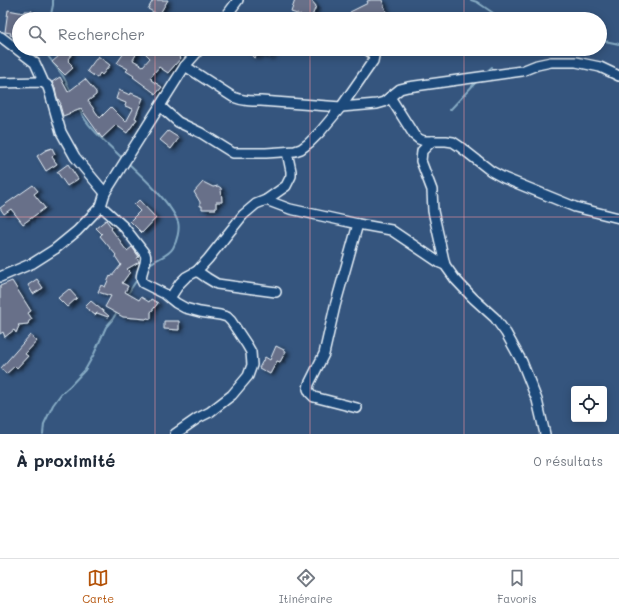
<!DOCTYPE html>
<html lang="fr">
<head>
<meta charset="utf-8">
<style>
  :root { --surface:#fff; --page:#f2f2f3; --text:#1f2937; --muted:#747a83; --line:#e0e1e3; --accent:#b45309 }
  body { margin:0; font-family:Mali,sans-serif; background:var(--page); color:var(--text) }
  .controls { position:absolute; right:12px; bottom:12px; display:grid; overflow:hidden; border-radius:4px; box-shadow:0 2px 10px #0003 }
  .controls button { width:36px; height:36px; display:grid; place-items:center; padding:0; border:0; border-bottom:1px solid var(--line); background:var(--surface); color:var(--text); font:20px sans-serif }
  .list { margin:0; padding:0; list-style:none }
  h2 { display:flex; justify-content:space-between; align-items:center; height:52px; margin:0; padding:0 16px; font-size:17px }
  h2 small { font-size:13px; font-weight:400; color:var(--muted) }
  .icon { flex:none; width:22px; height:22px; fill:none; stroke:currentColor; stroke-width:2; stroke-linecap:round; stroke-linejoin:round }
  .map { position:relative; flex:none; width:619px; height:434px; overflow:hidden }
  .search { position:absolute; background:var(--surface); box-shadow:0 2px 10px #0003; left:12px; right:12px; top:12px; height:44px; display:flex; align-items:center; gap:10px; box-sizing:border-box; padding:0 14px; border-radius:22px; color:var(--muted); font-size:15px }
  .sheet { height:124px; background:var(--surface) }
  nav { display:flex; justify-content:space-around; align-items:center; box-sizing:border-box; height:56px; border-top:1px solid var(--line); background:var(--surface); font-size:11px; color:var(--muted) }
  nav a { display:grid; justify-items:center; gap:2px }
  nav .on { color:var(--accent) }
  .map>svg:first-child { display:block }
</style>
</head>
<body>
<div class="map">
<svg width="619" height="434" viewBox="0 0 619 434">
  <defs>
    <filter id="shadow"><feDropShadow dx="3.5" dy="2" stdDeviation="2" flood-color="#0009"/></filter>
  </defs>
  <rect width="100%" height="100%" fill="#35557e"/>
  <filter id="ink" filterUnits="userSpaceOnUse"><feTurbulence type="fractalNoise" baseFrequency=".025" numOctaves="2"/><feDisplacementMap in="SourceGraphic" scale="8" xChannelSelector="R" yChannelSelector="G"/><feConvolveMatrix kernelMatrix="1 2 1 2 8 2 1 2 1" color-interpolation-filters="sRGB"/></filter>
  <g filter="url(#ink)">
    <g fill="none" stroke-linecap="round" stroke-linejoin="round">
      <g stroke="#85aac3" stroke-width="2">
        <polyline points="471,0 477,2 502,19"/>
        <polyline points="50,19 53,5 53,0"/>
        <polyline points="600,40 619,44"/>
        <polyline points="48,49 48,56 63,76 71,92"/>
        <polyline points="485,73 492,67"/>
        <path d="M 79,109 C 88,128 108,144 123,159"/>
        <polyline points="450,110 477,81"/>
        <path d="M 128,163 C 143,177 171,203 178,222 C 180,229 177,241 173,248 C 168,257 154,259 148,266"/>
        <polyline points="127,295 138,278"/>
        <polyline points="43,434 44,424 53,405 61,394 70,386 85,370 94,354 106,327 112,320 117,312"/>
      </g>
    </g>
    <g fill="#687089" stroke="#e8f1f8" filter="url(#shadow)">
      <polygon points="153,0 168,0 159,15 148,9"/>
      <polygon points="295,0 311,0 316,6 311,19 302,19 303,16 291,12"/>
      <polygon points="371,0 382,0 389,19 353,19 350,12 368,3 367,1"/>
      <polygon points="8,10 24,13 24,11 32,11 32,19 19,19 19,37 10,35 11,33 5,32"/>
      <polygon points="67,49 72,54 68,59 69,60 68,61 72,65 71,66 73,68 65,75 52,62"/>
      <polygon points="128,49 134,49 138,51 133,60 143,66 150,58 141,49 170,49 181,58 168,73 159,67 150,78 152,79 151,80 162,87 156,94 133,77 134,76 126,71 128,69 117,63 124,53 125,54"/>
      <polygon points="249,49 275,49 270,57 264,55 264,56 258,54 255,58 248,52 251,50"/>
      <polygon points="98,56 110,65 102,75 100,73 97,78 87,71"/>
      <polygon points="60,77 68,92 85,79 96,92 96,95 88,101 100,118 111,107 126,122 133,109 125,106 126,103 116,99 119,90 130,95 131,93 143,98 135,118 137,119 127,133 116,125 102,138 81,109 63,116 60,105 61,104 57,97 55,88 52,82"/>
      <polygon points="168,131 179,138 171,149 160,140"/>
      <polygon points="52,148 55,154 52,157 57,164 46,171 37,156 46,150"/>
      <polygon points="68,164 78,179 67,186 57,172"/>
      <polygon points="203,182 213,187 218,186 221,188 222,202 216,202 216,209 202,209 202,206 200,206 200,202 194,192"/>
      <polygon points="33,185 38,191 34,194 45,208 23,224 11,209 4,214 0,208"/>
      <polygon points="139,200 156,218 142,233 130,221 140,211 134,205"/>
      <polygon points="106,220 112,228 111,229 121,242 120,242 127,251 132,247 139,257 137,258 139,262 127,269 130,272 122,283 128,286 125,292 139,300 141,297 149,302 151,299 158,303 151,312 151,319 147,318 146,319 123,317 105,307 111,296 98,292 101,285 105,287 110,276 111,277 121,265 115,256 116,255 100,236 102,234 96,228"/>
      <polygon points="37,279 43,288 33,294 28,285"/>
      <polygon points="12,281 31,311 28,313 32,319 29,321 28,324 18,325 19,326 16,333 14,330 5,337 3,332 0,334 0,286"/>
      <polygon points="69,289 77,298 67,307 58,298"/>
      <polygon points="91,301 109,316 108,317 97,313 95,315 85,307"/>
      <polygon points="164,321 179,321 179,330 164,329"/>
      <polygon points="30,335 37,341 25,354 28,356 17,368 15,366 6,374 1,368"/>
      <polygon points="276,346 286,351 280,362 277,361 270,374 259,368 265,357 270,360"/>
    </g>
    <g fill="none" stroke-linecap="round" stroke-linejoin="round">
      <g stroke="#e8f1f8" stroke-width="12">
        <g id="minor">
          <polyline points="224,19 238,0"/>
          <polyline points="1,37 35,63 44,83 47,85 49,90 61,132 75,157 105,193"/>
          <path d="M 185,66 L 233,97 C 243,101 251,101 261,101 L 341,107 L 377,104 L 384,102 L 400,89 L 408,87 L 522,71 L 537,65 L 551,62 L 576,62 L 600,67 L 619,76"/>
          <polyline points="0,83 40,82 44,83"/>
          <polyline points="390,97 414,135 419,139 424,141 446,141 453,142 459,146 491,171 504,178 575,207 619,218"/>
          <polyline points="160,106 178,122 201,133 233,153 266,153 295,151 301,149 309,143 320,132 341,107 373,61 374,56 373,54 366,49"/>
          <polyline points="432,141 422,151 421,161 432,190 433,211 445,265 455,279 473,298 495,318 506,333 522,362 537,400 545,434"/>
          <polyline points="266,200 290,209 358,224 391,230 440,263 445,265"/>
          <path d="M 101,206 L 124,227 L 145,254 C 149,264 137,274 143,283 L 165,294 L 176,303 L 185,308 L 200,312 L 220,315 L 227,317 L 231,321 L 247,345 L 251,352 L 252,365 L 248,376 L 232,395 L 210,412 L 198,418 L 175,434"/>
          <polyline points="197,271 207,278 217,284 276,292"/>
          <polyline points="0,277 33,263 55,249 77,231 101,206 105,193 185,66 200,49"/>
          <polyline points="170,298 180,283 186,277 197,271 208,259 227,235 243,215 256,204 266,200 286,186 291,176 291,171 287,152"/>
          <polyline points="357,408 314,397 310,393 308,389 309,384 324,354 335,306 358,224"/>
        </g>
      </g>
      <use href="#minor" stroke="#1f4a7a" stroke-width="9"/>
    </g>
  </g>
  <path fill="none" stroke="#ff9aa2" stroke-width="1" stroke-opacity="0.55" d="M 155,0 L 155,19M 310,0 L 310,19M 464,0 L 464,19M 155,49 L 155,434M 310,49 L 310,434M 464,49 L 464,434M 0,217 L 619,217"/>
</svg>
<div class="controls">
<button><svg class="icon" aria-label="locate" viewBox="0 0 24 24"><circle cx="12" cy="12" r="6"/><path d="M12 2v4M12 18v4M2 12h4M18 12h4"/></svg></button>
</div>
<div class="search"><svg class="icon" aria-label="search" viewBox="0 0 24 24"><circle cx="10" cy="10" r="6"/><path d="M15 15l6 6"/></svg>Rechercher</div>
</div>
<section class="sheet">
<h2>À proximité<small>0 résultats</small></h2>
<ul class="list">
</ul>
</section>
<nav>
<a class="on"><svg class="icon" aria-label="map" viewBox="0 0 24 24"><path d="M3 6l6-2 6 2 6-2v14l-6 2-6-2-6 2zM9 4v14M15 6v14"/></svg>Carte</a>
<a><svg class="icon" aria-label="directions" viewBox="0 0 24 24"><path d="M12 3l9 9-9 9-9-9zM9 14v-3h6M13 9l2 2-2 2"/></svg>Itinéraire</a>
<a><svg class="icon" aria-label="saved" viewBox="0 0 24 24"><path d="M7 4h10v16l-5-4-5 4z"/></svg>Favoris</a>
</nav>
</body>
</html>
